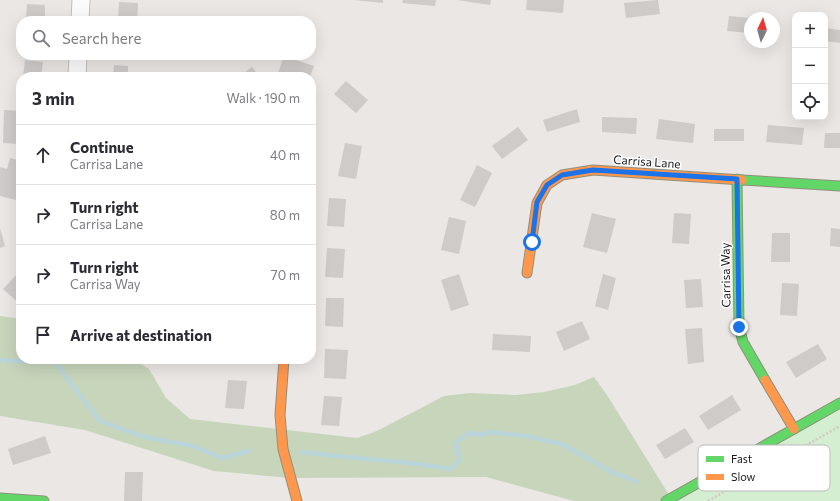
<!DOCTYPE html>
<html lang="en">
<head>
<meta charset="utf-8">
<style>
  :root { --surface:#fff; --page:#f7f7f7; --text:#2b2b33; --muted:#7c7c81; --line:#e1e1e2 }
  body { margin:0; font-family:Commissioner,sans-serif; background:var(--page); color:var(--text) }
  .controls { position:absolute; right:12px; top:12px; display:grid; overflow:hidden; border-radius:8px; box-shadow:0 4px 16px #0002 }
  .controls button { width:36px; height:36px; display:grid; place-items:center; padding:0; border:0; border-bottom:1px solid var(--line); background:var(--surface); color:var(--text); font:20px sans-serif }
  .compass { position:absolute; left:744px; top:12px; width:36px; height:36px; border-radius:50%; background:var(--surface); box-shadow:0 4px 16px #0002; rotate:5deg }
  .stop { position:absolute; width:12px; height:12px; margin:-9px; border:3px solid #1a73e8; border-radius:50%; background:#fff }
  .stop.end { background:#1a73e8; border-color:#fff; box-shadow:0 1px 4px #0008 }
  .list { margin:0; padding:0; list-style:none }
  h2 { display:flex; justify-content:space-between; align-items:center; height:52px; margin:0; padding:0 16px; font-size:17px }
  h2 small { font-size:13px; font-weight:400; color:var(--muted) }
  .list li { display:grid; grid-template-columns:26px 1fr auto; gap:12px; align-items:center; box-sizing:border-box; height:60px; padding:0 16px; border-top:1px solid var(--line) }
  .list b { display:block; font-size:15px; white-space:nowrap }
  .list p { margin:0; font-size:13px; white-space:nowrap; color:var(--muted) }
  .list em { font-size:13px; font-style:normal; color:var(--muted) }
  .icon { flex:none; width:22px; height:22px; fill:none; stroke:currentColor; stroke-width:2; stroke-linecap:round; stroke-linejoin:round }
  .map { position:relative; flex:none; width:840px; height:501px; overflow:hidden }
  .search { position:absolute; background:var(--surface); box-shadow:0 4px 16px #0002; left:16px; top:16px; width:300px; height:44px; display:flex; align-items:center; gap:10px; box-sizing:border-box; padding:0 14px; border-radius:16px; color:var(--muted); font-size:15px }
  .panel { position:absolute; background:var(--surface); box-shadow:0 4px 16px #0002; left:16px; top:72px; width:300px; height:292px; border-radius:16px }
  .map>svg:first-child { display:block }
</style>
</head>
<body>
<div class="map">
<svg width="840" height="501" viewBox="0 0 840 501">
  <rect width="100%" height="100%" fill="#eae7e4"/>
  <polygon fill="#c7d5bb" points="0,316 21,319 21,359 132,359 149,369 166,398 190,419 357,438 377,431 444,396 470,393 516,395 544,392 575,385 594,377 607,395 671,498 666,501 574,501 486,477 290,478 214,471 85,430 0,416"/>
  <polygon fill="#d4eed2" points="840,403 840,501 666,501"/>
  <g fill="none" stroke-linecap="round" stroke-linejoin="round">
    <g stroke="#bad5da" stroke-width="4.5">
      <polyline points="0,360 35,362 54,361 100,421 145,437 193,446 222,458 249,451"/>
      <path d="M 302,452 C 352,459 402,460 451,469 L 460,459 L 455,443 L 469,433 L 480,435 L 490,432 L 526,436 L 562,444 L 612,472 L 637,482"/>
    </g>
  </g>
  <g fill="#cecbc9">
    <polygon points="354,0 383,0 383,3"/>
    <polygon points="403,0 436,0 435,6 402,3"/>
    <polygon points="457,0 491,0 490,5"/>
    <polygon points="527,0 564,0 563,13 526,10"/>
    <polygon points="658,0 660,14 626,18 624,3"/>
    <polygon points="119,2 138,3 137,21 118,21"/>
    <polygon points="27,4 45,5 45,21 26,21"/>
    <polygon points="729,16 750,18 750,33 727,31"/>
    <polygon points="825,28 840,30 840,43 825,41"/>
    <polygon points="284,56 314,66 310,77 289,77 278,73"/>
    <polygon points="25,60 43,62 41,77 23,77"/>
    <polygon points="114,65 128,66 128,77 113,77"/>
    <polygon points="252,67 260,77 239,77"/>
    <polygon points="346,81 368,100 356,113 334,94"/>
    <polygon points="577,109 580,122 547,132 543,120"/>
    <polygon points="4,110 21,111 21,144 3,143"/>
    <polygon points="602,117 637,118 636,134 602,132"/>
    <polygon points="659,119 695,124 693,143 656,139"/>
    <polygon points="768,125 804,128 802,145 766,142"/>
    <polygon points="518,127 528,140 502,159 492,146"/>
    <rect x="714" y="129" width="30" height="12"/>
    <polygon points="825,133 840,133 840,148 824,148"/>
    <polygon points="345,143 362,146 356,179 338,176"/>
    <polygon points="10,158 21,161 21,181 16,200 0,196 0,167 7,169"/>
    <polygon points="477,165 492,173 475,207 460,200"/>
    <polygon points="329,198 346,199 344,227 327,226"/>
    <polygon points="592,213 616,219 607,253 583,247"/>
    <polygon points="674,213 691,214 689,244 672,243"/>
    <polygon points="449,217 466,221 459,254 441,250"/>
    <polygon points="0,228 5,246 0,248"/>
    <polygon points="831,228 840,229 840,247 830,246"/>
    <polygon points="772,233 790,233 790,262 771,262"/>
    <polygon points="327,248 345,249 343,278 325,277"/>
    <polygon points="21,270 21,305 3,289"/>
    <polygon points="459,274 469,305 451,311 441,280"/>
    <polygon points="603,274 616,278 608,310 595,306"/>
    <polygon points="701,279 703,307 686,308 684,280"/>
    <polygon points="782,283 799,284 797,316 780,315"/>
    <polygon points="326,298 344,298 343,327 325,326"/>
    <polygon points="582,321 590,339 564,351 556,332"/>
    <polygon points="702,328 704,362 688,364 685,329"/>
    <polygon points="493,334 531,336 530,352 492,350"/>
    <polygon points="818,344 827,359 796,378 786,362"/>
    <polygon points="325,349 348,350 346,379 324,378"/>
    <polygon points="228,380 247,381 244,409 225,408"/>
    <polygon points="732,395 741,410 708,430 699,416"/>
    <polygon points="324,396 342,397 339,426 321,425"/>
    <polygon points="685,428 694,442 665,459 656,445"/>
    <polygon points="45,436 51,453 13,465 8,449"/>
    <polygon points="125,472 143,472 142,501 124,501"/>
  </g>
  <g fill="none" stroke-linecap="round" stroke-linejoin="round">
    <g stroke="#c1bfbe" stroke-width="19">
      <g id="street">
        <polyline points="80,21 81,0"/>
        <polyline points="77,77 78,55"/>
      </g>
    </g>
    <g stroke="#90907e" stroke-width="11">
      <g id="fast">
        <polyline points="737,179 739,327 743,342 765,380"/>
        <polyline points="742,180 840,186"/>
        <polyline points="0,498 44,501"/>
        <polyline points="666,501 840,403"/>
      </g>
    </g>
    <g stroke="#90907e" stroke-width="11">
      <g id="slow">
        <polyline points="527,273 537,203 547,185 562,175 593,170 742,180"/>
        <polyline points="284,359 280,415 283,449 297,501"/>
        <polyline points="765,380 794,429"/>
      </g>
    </g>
    <polyline stroke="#d3c7c6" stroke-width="2.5" stroke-dasharray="2 2" stroke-linecap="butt" points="708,501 840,426"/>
    <use href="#street" stroke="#fcfbfb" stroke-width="17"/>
    <use href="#fast" stroke="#63d668" stroke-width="9"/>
    <use href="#slow" stroke="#ff974d" stroke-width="9"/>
  </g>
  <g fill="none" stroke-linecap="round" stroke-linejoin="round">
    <polyline stroke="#1a73e8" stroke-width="5" points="532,242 537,202 547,185 562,175 593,170 737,179 739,327"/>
  </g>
  <g text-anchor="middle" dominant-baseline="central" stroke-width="3" stroke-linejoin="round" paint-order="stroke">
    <g font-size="12" fill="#1b1b1b" stroke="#fff">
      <text transform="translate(647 161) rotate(4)">Carrisa Lane</text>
      <text transform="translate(725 275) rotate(-91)">Carrisa Way</text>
    </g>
  </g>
  <rect x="698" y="445" width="132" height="46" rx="6" fill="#fff" stroke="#bbb" stroke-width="1"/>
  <rect x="706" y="456" width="18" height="6" fill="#63d668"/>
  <rect x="706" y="474" width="18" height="6" fill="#ff974d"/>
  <g font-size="11" fill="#1b1b1b">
    <text x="731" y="463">Fast</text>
    <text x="731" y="481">Slow</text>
  </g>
</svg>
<div class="controls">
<button>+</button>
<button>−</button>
<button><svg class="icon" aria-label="locate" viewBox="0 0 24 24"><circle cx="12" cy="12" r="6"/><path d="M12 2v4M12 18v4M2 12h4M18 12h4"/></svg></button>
</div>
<svg class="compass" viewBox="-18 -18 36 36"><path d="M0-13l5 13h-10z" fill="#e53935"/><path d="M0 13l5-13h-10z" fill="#7c7c81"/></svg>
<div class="stop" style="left:532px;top:242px"></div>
<div class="stop end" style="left:739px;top:327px"></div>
<div class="search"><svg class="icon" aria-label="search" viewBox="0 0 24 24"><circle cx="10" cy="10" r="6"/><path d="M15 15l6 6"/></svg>Search here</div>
<section class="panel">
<h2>3 min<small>Walk · 190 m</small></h2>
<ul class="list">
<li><svg class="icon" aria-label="ahead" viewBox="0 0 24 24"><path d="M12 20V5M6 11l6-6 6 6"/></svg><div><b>Continue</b><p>Carrisa Lane</p></div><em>40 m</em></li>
<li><svg class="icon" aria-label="right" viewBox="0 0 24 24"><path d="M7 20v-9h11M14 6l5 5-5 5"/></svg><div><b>Turn right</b><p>Carrisa Lane</p></div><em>80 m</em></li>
<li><svg class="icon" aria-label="right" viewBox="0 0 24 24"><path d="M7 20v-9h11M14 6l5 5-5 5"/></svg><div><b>Turn right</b><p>Carrisa Way</p></div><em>70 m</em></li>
<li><svg class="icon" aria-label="arrive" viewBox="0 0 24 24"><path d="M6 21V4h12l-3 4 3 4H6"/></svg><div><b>Arrive at destination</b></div></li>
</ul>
</section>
</div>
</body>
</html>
